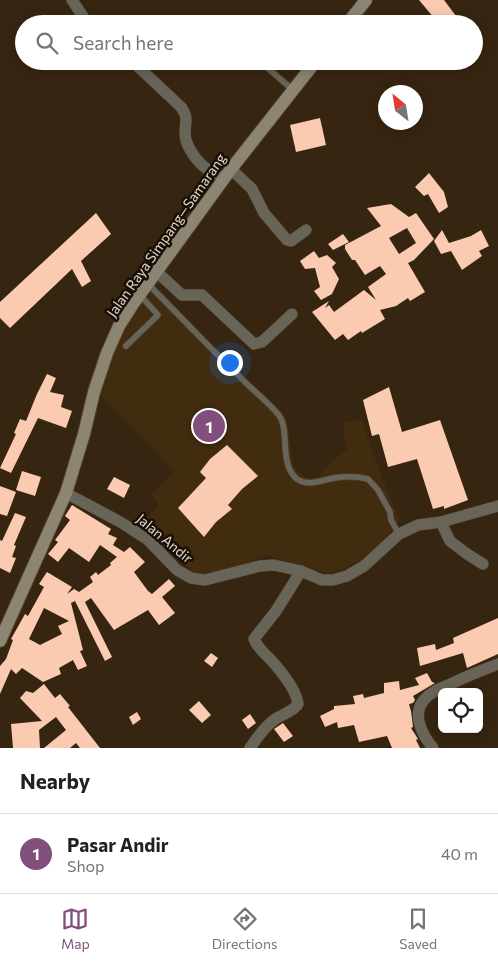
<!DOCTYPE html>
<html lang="en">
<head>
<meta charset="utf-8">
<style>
  :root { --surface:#fff; --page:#f6f6f6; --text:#202124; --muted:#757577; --line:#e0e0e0; --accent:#824f7c }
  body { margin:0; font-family:Commissioner,sans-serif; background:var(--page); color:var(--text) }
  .controls { position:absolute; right:15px; bottom:15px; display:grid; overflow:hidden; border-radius:8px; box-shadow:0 2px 12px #0003 }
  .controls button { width:45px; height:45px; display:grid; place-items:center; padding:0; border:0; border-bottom:1px solid var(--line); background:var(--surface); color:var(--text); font:25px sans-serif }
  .compass { position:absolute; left:378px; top:85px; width:45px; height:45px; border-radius:50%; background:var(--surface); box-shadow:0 2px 12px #0003; rotate:330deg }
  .you { position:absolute; left:229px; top:362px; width:18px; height:18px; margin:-12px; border:4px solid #fff; border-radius:50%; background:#1a73e8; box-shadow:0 0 0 8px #1a73e833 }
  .badge { display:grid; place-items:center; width:32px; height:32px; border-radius:50%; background:var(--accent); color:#fff; font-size:16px; font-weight:700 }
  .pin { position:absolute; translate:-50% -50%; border:2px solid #fff; box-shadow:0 1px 5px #0006 }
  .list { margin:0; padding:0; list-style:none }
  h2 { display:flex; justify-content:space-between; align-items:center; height:65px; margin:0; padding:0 20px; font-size:21px }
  h2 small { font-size:16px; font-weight:400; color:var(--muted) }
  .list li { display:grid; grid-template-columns:32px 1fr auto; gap:15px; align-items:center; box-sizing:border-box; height:80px; padding:0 20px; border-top:1px solid var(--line) }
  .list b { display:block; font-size:19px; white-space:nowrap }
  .list p { margin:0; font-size:16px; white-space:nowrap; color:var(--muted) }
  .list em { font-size:16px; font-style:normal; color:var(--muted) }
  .icon { flex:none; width:28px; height:28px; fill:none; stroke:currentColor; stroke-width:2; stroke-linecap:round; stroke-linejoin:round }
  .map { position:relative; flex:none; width:498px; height:748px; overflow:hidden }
  .search { position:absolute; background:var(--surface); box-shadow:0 2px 12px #0003; left:15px; right:15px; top:15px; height:55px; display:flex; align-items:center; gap:12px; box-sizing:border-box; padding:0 18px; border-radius:28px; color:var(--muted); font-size:19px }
  .sheet { height:145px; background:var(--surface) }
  nav { display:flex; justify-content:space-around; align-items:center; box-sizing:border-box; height:70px; border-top:1px solid var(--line); background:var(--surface); font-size:14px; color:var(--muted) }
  nav a { display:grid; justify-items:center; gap:2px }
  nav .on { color:var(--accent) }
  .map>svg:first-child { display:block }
</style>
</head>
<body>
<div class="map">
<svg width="498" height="748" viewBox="0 0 498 748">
  <rect width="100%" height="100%" fill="#362510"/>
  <polygon fill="#422c10" points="155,287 287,420 293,466 305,478 317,478 335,458 347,449 343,435 344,422 362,420 380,473 400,520 383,541 360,560 343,569 332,572 323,572 266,555 238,566 214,573 194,572 177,559 161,540 141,525 159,505 151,494 174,471 100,395 113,355 125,328 139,307"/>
  <g fill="#facbb0" fill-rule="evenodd">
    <polygon points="419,0 444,0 462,24 439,24"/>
    <polygon points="320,118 326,145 296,152 290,125"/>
    <polygon points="429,173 444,192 448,207 439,213 428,194 424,196 415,187"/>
    <path d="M 391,204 L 409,217 L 416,213 L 434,239 L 414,260 L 408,263 L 425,292 L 410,301 L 408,298 L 396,306 L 380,310 L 385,319 L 362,333 L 361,331 L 348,340 L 343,334 L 335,340 L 312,312 L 329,301 L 325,308 L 329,305 L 334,312 L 364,290 L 376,300 L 368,287 L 386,274 L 380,266 L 365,275 L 355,260 L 352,260 L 345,249 L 345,245 L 381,226 L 367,208 ZM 407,228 L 416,243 L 399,254 L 389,238 Z"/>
    <polygon points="96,213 111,234 81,261 91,281 82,287 72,269 10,328 0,318 0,302"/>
    <polygon points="442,230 449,243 471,236 481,230 489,246 479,251 482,256 462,270 451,251 441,254 434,241"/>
    <polygon points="343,234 349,242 333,250 328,244"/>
    <polygon points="314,251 319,258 327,255 336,263 332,267 339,279 332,294 321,300 314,291 320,287 315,268 305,269 300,261"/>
    <polygon points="47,374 56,378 50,392 64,395 61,407 72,411 66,428 38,418 11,473 0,468 16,434 14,433 20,419 26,421 37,394"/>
    <polygon points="389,387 402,432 440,420 468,500 444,509 444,506 433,509 417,459 388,467 379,434 372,436 363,400"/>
    <polygon points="227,445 258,476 242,489 228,505 232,509 216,522 204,537 178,508 206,478 200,472 210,459"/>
    <polygon points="22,471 41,477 35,496 16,490"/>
    <polygon points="114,477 130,485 124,498 107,489"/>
    <polygon points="0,486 16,492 7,516 0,514"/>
    <path d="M 72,505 L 111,529 L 108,534 L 117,538 L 113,545 L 124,552 L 130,547 L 145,562 L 134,572 L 148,591 L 152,594 L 169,579 L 175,586 L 162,597 L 175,613 L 159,625 L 148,610 L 114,630 L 91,598 L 85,602 L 112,657 L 105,661 L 75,601 L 71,603 L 83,650 L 80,651 L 87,666 L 78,670 L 73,660 L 59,668 L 61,674 L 43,682 L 22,668 L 16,674 L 11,669 L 0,694 L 0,666 L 6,659 L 13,640 L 11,639 L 25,614 L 28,616 L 44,587 L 39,584 L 47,572 L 72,587 L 67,594 L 74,589 L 79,592 L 93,582 L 90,577 L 96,572 L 98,575 L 111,565 L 110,563 L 117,557 L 100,545 L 89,562 L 69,548 L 58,562 L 48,554 L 58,542 L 55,540 L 70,520 L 65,516 ZM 44,608 L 69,621 L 58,626 L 62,634 L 40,645 L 29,639 Z"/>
    <polygon points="15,513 26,517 14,545 16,546 12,557 16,558 10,573 0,568 0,540 2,541"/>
    <polygon points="498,618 498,654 467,668 463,653 420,666 417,648 435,644 436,650 454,643 453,638"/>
    <polygon points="211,653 218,658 212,667 204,661"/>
    <polygon points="427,673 432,682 435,683 413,696 415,700 413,703 409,704 411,711 413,727 411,728 418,739 416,740 420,748 392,748 387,736 359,742 354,725 338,728 337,722 325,727 320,716 334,709 334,706 355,704 353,696 363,694 364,698 384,693 384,683 399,681 400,690 419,685 415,678"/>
    <polygon points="44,684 55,698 60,694 70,706 68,707 100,748 80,748 76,743 70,748 44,748 66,730 56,717 39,730 40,748 13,748 11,724 42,721 20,698 26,691 33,693"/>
    <polygon points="199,701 211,715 202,723 189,710"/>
    <polygon points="137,712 141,719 133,725 129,717"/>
    <polygon points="250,714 256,723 248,729 242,720"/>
    <polygon points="283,723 293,736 284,742 274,729"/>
  </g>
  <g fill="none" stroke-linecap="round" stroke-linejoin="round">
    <g stroke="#52412e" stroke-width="7">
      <g id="service">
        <polyline points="258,61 263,64 293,90"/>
        <path d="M 148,284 C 178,314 207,345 237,374 C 250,388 266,400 278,414 C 291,429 278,464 297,479 C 308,487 322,480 334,478 C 346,476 356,476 368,479 L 378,490 L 390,512 L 391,520 L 399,534"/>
        <polyline points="126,346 158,315 140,295"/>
      </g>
    </g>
    <g stroke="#52412e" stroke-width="12">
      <g id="minor">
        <polyline points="72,0 88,24"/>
        <path d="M 132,61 L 181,107 C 189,118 185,122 185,133 C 185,146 197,162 207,169 C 212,173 219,175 225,178"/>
        <polyline points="231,169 252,189 264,213 287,240 291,241 306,230"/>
        <polyline points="157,272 182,295 202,295 254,344 262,342 292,314"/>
        <polyline points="66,493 122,523 148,540 177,570 191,578 205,580 260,566 274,565 301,571 322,580 333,580 347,576 364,566 399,534 418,525 441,522 498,506"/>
        <polyline points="441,522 450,541 467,554 483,564"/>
        <path d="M 250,748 C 257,738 264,727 274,720 C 282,714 293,712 298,704 C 296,689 281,671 271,660 C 265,654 257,647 254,639 L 276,611 L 301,571"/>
        <path d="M 433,748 C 422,735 411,713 425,699 C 432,690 445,687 455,682 C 469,675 483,670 498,664"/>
      </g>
    </g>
    <g stroke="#52412e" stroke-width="14">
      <g id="secondary">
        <polyline points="347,24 366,0"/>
        <polyline points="0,641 66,493 84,434 94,392 107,353 119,326 133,304 231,169 316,61"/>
      </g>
    </g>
    <use href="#service" stroke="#696458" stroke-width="5.5"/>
    <use href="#minor" stroke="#696458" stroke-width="11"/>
    <use href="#secondary" stroke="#8c8572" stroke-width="12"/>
  </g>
  <g text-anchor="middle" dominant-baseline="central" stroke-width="5" stroke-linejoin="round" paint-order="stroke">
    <g font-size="14" fill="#e2d7ca" stroke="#181007">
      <text transform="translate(166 235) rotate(-55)">Jalan Raya Simpang—Samarang</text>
      <text transform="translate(165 538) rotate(40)">Jalan Andir</text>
    </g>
  </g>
</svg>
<div class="controls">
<button><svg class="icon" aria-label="locate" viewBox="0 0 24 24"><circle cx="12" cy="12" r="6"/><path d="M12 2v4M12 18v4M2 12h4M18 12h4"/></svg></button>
</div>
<svg class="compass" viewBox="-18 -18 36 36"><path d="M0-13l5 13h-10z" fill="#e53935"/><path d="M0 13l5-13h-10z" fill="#757577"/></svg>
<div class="you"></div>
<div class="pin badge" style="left:209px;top:426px">1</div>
<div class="search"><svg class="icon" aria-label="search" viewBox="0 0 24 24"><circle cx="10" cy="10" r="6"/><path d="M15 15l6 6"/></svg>Search here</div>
</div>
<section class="sheet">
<h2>Nearby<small></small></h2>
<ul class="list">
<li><span class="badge">1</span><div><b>Pasar Andir</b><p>Shop</p></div><em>40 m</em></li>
</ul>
</section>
<nav>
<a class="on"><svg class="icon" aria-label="map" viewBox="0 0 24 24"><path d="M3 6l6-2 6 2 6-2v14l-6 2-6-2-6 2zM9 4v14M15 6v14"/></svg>Map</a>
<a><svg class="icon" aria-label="directions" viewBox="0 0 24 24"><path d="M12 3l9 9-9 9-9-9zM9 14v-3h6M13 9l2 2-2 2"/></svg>Directions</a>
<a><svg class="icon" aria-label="saved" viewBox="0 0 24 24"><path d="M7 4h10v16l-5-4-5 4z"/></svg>Saved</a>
</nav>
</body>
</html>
